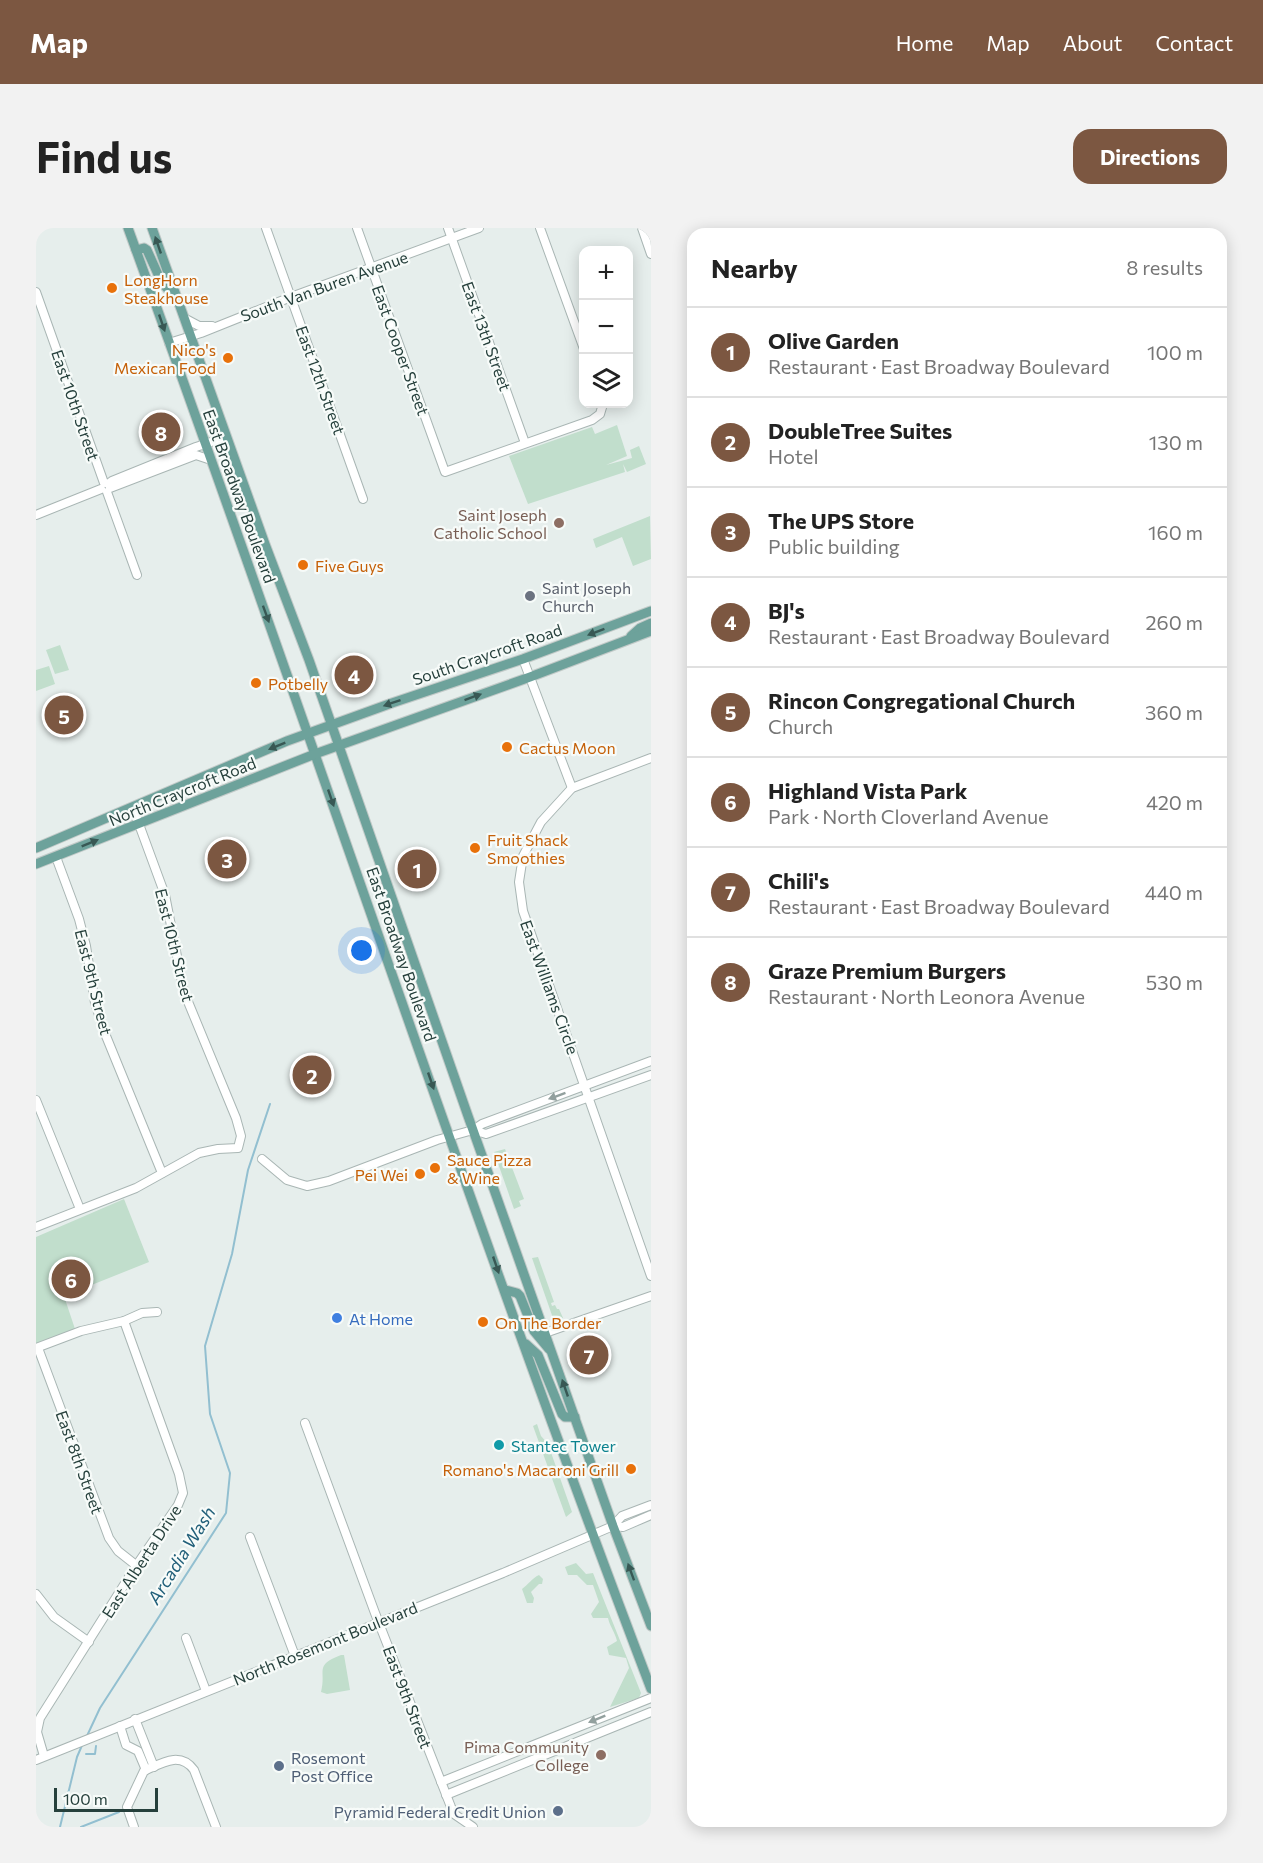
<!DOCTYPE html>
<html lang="en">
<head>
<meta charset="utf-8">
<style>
  :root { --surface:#fff; --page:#f2f2f2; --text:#222; --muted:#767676; --line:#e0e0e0; --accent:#7c5741 }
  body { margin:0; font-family:Commissioner,sans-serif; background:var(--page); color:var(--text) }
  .controls { position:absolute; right:18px; top:18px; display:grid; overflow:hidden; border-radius:12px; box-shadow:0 3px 15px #0003 }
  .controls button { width:54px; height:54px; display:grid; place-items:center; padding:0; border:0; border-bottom:2px solid var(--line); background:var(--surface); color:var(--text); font:30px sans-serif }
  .scale { position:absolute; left:18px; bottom:15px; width:104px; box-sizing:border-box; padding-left:6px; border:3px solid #26403c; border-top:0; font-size:16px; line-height:21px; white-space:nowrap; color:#26403c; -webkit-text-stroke:4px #f7fbf9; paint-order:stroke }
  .you { position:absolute; left:326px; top:723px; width:21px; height:21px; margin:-15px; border:4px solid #fff; border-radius:50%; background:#1a73e8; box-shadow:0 0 0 9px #1a73e833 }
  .badge { display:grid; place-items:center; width:39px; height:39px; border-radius:50%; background:var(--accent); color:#fff; font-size:20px; font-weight:700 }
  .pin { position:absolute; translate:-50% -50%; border:3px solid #fff; box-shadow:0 2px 6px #0006 }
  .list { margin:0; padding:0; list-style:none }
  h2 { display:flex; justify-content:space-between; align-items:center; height:78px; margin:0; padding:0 24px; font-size:26px }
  h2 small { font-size:20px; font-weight:400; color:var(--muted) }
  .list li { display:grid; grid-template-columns:39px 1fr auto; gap:18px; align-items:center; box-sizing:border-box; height:90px; padding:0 24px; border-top:2px solid var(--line) }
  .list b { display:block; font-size:22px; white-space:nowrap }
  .list p { margin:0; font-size:20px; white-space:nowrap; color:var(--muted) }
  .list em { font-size:20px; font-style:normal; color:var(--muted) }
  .icon { flex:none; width:33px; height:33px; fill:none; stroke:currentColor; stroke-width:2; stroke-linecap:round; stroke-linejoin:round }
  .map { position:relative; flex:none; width:615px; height:1599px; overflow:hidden; border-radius:18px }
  header { display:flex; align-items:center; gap:36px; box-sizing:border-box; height:84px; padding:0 30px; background:var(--accent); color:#fff }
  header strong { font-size:28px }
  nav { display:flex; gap:33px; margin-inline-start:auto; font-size:21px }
  .intro { display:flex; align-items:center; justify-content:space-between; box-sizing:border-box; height:144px; padding:0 36px }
  h1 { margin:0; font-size:42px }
  .button { padding:15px 27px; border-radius:18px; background:var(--accent); color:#fff; font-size:21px; font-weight:700 }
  main { display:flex; gap:36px; padding:0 36px }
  aside { flex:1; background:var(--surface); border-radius:18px; box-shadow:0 3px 15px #0003 }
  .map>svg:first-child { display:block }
</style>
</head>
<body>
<header>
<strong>Map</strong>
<nav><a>Home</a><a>Map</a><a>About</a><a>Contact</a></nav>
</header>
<div class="intro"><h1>Find us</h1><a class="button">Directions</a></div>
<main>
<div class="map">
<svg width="615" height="1599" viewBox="0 0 615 1599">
  <rect width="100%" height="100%" fill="#e6eeec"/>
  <g fill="#c1decc">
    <polygon points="581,197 591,228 570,237 596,230 594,222 603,218 610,236 591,244 587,236 589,244 492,276 473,228 556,199 559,206"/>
    <polygon points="614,288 615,331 597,338 586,309 560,320 557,311"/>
    <polygon points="24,417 33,442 19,446 10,422"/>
    <polygon points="13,438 19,456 0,463 0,442"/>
    <polygon points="469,921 488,971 483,973 485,978 478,981 458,924"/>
    <polygon points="88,971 113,1034 28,1068 39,1101 0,1116 0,1009"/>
    <polygon points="502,1029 518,1074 515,1075 516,1078 519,1077 521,1081 523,1081 527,1090 518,1093 496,1030"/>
    <polygon points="501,1196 505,1208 512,1216 536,1284 530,1289 497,1198"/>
    <path d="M 540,1335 L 550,1346 L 557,1345 L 605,1465 L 603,1470 L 574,1479 L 593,1440 L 590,1430 L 573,1427 L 571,1419 L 581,1413 C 579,1404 574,1399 572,1390 L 557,1390 L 555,1386 L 563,1374 L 557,1357 L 551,1357 L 541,1347 L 532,1347 L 529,1339 Z"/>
    <path d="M 503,1347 L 507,1351 L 506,1356 L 503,1356 L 495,1364 L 498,1370 L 497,1375 L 491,1375 L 486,1361 C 492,1357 496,1350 503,1347 Z"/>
    <path d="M 305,1427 L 308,1427 L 314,1462 L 291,1466 L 285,1464 C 291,1442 277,1438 305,1427 Z"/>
  </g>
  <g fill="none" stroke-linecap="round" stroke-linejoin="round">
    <g stroke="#92bfd0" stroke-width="2">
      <polyline points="50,1510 64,1480 190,1285 194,1245 174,1186 169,1118 196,1026 212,942 234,876"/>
      <polyline points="50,1526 59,1526 60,1518"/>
      <polyline points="24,1599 41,1529 47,1515"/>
      <polyline points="45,1599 83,1584"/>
    </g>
    <g stroke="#a9b6b4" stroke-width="10">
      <g id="minor">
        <polyline points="230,0 327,271"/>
        <polyline points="321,0 409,244 556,192 564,186 567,176"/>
        <polyline points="412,0 489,215"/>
        <polyline points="504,0 548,121"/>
        <polyline points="606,0 615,26"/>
        <polyline points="0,64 68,255"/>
        <polyline points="148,90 163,98 176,98"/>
        <polyline points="133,115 165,105 255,69 443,0"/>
        <polyline points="72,256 76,253 160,219 190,209"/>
        <polyline points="74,260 160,227 175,232"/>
        <polyline points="71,264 101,347"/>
        <polyline points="0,287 65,261"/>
        <polyline points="487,431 536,560"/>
        <polyline points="615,530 536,560 505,594 487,628 483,654 487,683 615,1048"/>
        <polyline points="20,629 43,691 50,718 59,775 70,808 126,945"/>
        <polyline points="615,833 446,896 437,902 450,906 615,847"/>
        <polyline points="0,872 44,981"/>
        <polyline points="226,931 251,952 271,958 293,953 401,912 437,902"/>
        <polyline points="0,999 100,960 163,925 182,921 202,920 205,908 200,890 148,764 129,667 97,580"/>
        <polyline points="509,1105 615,1068"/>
        <polyline points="0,1120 45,1103 88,1093 106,1085 121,1084"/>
        <polyline points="2,1120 73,1310 82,1323 101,1338"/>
        <polyline points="269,1195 339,1385 415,1579 418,1586 437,1599"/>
        <polyline points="615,1277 586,1288 577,1298 587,1299 615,1287"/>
        <polyline points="214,1309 259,1428"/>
        <polyline points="0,1366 18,1389 53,1414"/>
        <polyline points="150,1410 170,1463"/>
        <polyline points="99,1491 118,1539"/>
        <polyline points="84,1498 90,1517 102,1523 110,1542"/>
        <polyline points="8,1528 1,1504 4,1490 100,1338 142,1277 147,1265 143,1246 88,1093"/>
        <polyline points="0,1532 467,1345 577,1298"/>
        <polyline points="405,1554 615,1470"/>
        <polyline points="410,1567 615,1484"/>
        <path d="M 98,1599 L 91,1579 L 108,1543 C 126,1535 144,1523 158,1542 L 180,1599"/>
      </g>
    </g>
    <g stroke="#c2cac8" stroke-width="11">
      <g id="major">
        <path d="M 92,0 C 269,486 431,978 615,1461"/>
        <polyline points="116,0 229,316 273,432 432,888 577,1298 615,1398"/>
        <polyline points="100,22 108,20 111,22 125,53 138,69"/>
        <polyline points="595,408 604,400 615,395"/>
        <polyline points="0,620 251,513 356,475 487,431 615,383"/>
        <polyline points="0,636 279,526 494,449 615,403"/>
        <polyline points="469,1062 481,1065 484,1068 498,1103 513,1121"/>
        <polyline points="490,1116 502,1127 526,1186 529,1189 539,1189"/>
      </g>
    </g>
    <use href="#minor" stroke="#fff" stroke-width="8"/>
    <use href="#major" stroke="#6da29b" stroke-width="9"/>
  </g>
  <defs><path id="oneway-solid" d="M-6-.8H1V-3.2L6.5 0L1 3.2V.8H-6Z" transform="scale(1.5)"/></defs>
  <g fill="#385854">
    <use href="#oneway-solid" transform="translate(122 17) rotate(-109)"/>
    <use href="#oneway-solid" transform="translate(126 95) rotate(71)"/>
    <use href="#oneway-solid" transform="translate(230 386) rotate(70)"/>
    <use href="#oneway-solid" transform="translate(560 404) rotate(159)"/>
    <use href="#oneway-solid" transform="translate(437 469) rotate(-20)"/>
    <use href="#oneway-solid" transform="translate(356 475) rotate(161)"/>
    <use href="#oneway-solid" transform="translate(241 518) rotate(158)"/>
    <use href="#oneway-solid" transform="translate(295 570) rotate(71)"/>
    <use href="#oneway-solid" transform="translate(54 615) rotate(-22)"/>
    <use href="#oneway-solid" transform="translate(395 853) rotate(71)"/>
    <use href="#oneway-solid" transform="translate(460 1037) rotate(71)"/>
    <use href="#oneway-solid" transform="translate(529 1160) rotate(-109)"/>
    <use href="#oneway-solid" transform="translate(595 1344) rotate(-110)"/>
  </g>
  <g fill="#92a09e">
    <use href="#oneway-solid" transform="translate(521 868) rotate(160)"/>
    <use href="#oneway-solid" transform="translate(561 1491) rotate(158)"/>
  </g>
  <g fill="#e8710a" stroke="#f7fbf9" stroke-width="2">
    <circle cx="76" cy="60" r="6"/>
    <circle cx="192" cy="130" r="6"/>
    <circle cx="267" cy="337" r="6"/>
    <circle cx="220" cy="455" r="6"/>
    <circle cx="471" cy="519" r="6"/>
    <circle cx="439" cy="620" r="6"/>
    <circle cx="399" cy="940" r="6"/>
    <circle cx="384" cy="946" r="6"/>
    <circle cx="447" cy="1094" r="6"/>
    <circle cx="595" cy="1241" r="6"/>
  </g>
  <g fill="#8d6e63" stroke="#f7fbf9" stroke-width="2">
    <circle cx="523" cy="295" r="6"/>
    <circle cx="565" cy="1527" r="6"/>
  </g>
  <circle fill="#6b7280" stroke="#f7fbf9" stroke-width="2" cx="494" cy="368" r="6"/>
  <circle fill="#3f7fe0" stroke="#f7fbf9" stroke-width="2" cx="301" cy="1090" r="6"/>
  <circle fill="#0f9aa8" stroke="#f7fbf9" stroke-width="2" cx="463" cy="1217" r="6"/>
  <g fill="#5c6f8a" stroke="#f7fbf9" stroke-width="2">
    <circle cx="243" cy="1538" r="6"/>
    <circle cx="522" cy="1583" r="6"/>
  </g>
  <g text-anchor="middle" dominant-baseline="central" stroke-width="4.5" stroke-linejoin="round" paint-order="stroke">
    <g font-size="16" fill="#c56008" stroke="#f7fbf9" text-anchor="start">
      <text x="88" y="51">LongHorn<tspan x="88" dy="18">Steakhouse</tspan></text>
      <text x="180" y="121" text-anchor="end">Nico's<tspan x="180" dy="18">Mexican Food</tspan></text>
      <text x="279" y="337">Five Guys</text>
      <text x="232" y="455">Potbelly</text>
      <text x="483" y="519">Cactus Moon</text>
      <text x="451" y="611">Fruit Shack<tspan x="451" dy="18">Smoothies</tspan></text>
      <text x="411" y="931">Sauce Pizza<tspan x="411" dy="18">&amp; Wine</tspan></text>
      <text x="372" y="946" text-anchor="end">Pei Wei</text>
      <text x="459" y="1094">On The Border</text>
      <text x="583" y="1241" text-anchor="end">Romano's Macaroni Grill</text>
    </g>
    <g font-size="16" fill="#26403c" stroke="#f7fbf9">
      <text transform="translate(288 58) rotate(-20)">South Van Buren Avenue</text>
      <text transform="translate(451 108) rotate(70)">East 13th Street</text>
      <text transform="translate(365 122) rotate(70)">East Cooper Street</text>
      <text transform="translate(285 152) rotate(70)">East 12th Street</text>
      <text transform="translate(40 177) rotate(71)">East 10th Street</text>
      <text transform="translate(204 268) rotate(70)">East Broadway Boulevard</text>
      <text transform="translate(451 426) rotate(-19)">South Craycroft Road</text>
      <text transform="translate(146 563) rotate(-22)">North Craycroft Road</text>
      <text transform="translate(139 717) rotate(76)">East 10th Street</text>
      <text transform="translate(366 726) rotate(71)">East Broadway Boulevard</text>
      <text transform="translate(58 754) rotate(76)">East 9th Street</text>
      <text transform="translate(514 759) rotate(70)">East Williams Circle</text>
      <text transform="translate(44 1234) rotate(70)">East 8th Street</text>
      <text transform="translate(105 1333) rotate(-57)">East Alberta Drive</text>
      <text transform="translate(289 1415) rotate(-22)">North Rosemont Boulevard</text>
      <text transform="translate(372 1469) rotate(69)">East 9th Street</text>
    </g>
    <g font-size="16" fill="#785e54" stroke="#f7fbf9" text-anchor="end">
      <text x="511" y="286">Saint Joseph<tspan x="511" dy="18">Catholic School</tspan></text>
      <text x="553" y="1518">Pima Community<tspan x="553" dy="18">College</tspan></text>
    </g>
    <g font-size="16" fill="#5b616d" stroke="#f7fbf9" text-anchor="start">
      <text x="506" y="359">Saint Joseph<tspan x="506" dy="18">Church</tspan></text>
    </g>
    <g font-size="16" fill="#366cbe" stroke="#f7fbf9" text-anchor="start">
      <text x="313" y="1090">At Home</text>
    </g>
    <g font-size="16" fill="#0d838f" stroke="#f7fbf9" text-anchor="start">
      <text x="475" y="1217">Stantec Tower</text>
    </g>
    <g font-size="16" fill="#4e5e75" stroke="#f7fbf9" text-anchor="start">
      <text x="255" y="1529">Rosemont<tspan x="255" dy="18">Post Office</tspan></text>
      <text x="510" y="1583" text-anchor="end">Pyramid Federal Credit Union</text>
    </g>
    <g font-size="18" font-style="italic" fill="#22607a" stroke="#f7fbf9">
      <text transform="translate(145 1327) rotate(-58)">Arcadia Wash</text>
    </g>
  </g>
</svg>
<div class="controls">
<button>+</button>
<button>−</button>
<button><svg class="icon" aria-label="layers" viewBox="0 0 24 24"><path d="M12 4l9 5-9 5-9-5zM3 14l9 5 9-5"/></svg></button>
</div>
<div class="scale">100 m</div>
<div class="you"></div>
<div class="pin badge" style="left:381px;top:641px">1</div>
<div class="pin badge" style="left:276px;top:847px">2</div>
<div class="pin badge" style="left:191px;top:631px">3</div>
<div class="pin badge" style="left:318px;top:447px">4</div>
<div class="pin badge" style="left:28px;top:487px">5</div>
<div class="pin badge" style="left:35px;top:1051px">6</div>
<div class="pin badge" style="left:553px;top:1127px">7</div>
<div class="pin badge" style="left:125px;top:204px">8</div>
</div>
<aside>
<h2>Nearby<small>8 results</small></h2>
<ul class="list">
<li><span class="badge">1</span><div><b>Olive Garden</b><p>Restaurant · East Broadway Boulevard</p></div><em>100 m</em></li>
<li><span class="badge">2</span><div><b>DoubleTree Suites</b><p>Hotel</p></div><em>130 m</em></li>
<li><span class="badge">3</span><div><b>The UPS Store</b><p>Public building</p></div><em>160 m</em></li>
<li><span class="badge">4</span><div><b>BJ's</b><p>Restaurant · East Broadway Boulevard</p></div><em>260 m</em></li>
<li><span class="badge">5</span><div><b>Rincon Congregational Church</b><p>Church</p></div><em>360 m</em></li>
<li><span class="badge">6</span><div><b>Highland Vista Park</b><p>Park · North Cloverland Avenue</p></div><em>420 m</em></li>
<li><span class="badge">7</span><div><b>Chili's</b><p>Restaurant · East Broadway Boulevard</p></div><em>440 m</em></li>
<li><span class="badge">8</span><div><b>Graze Premium Burgers</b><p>Restaurant · North Leonora Avenue</p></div><em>530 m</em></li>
</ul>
</aside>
</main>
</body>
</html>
